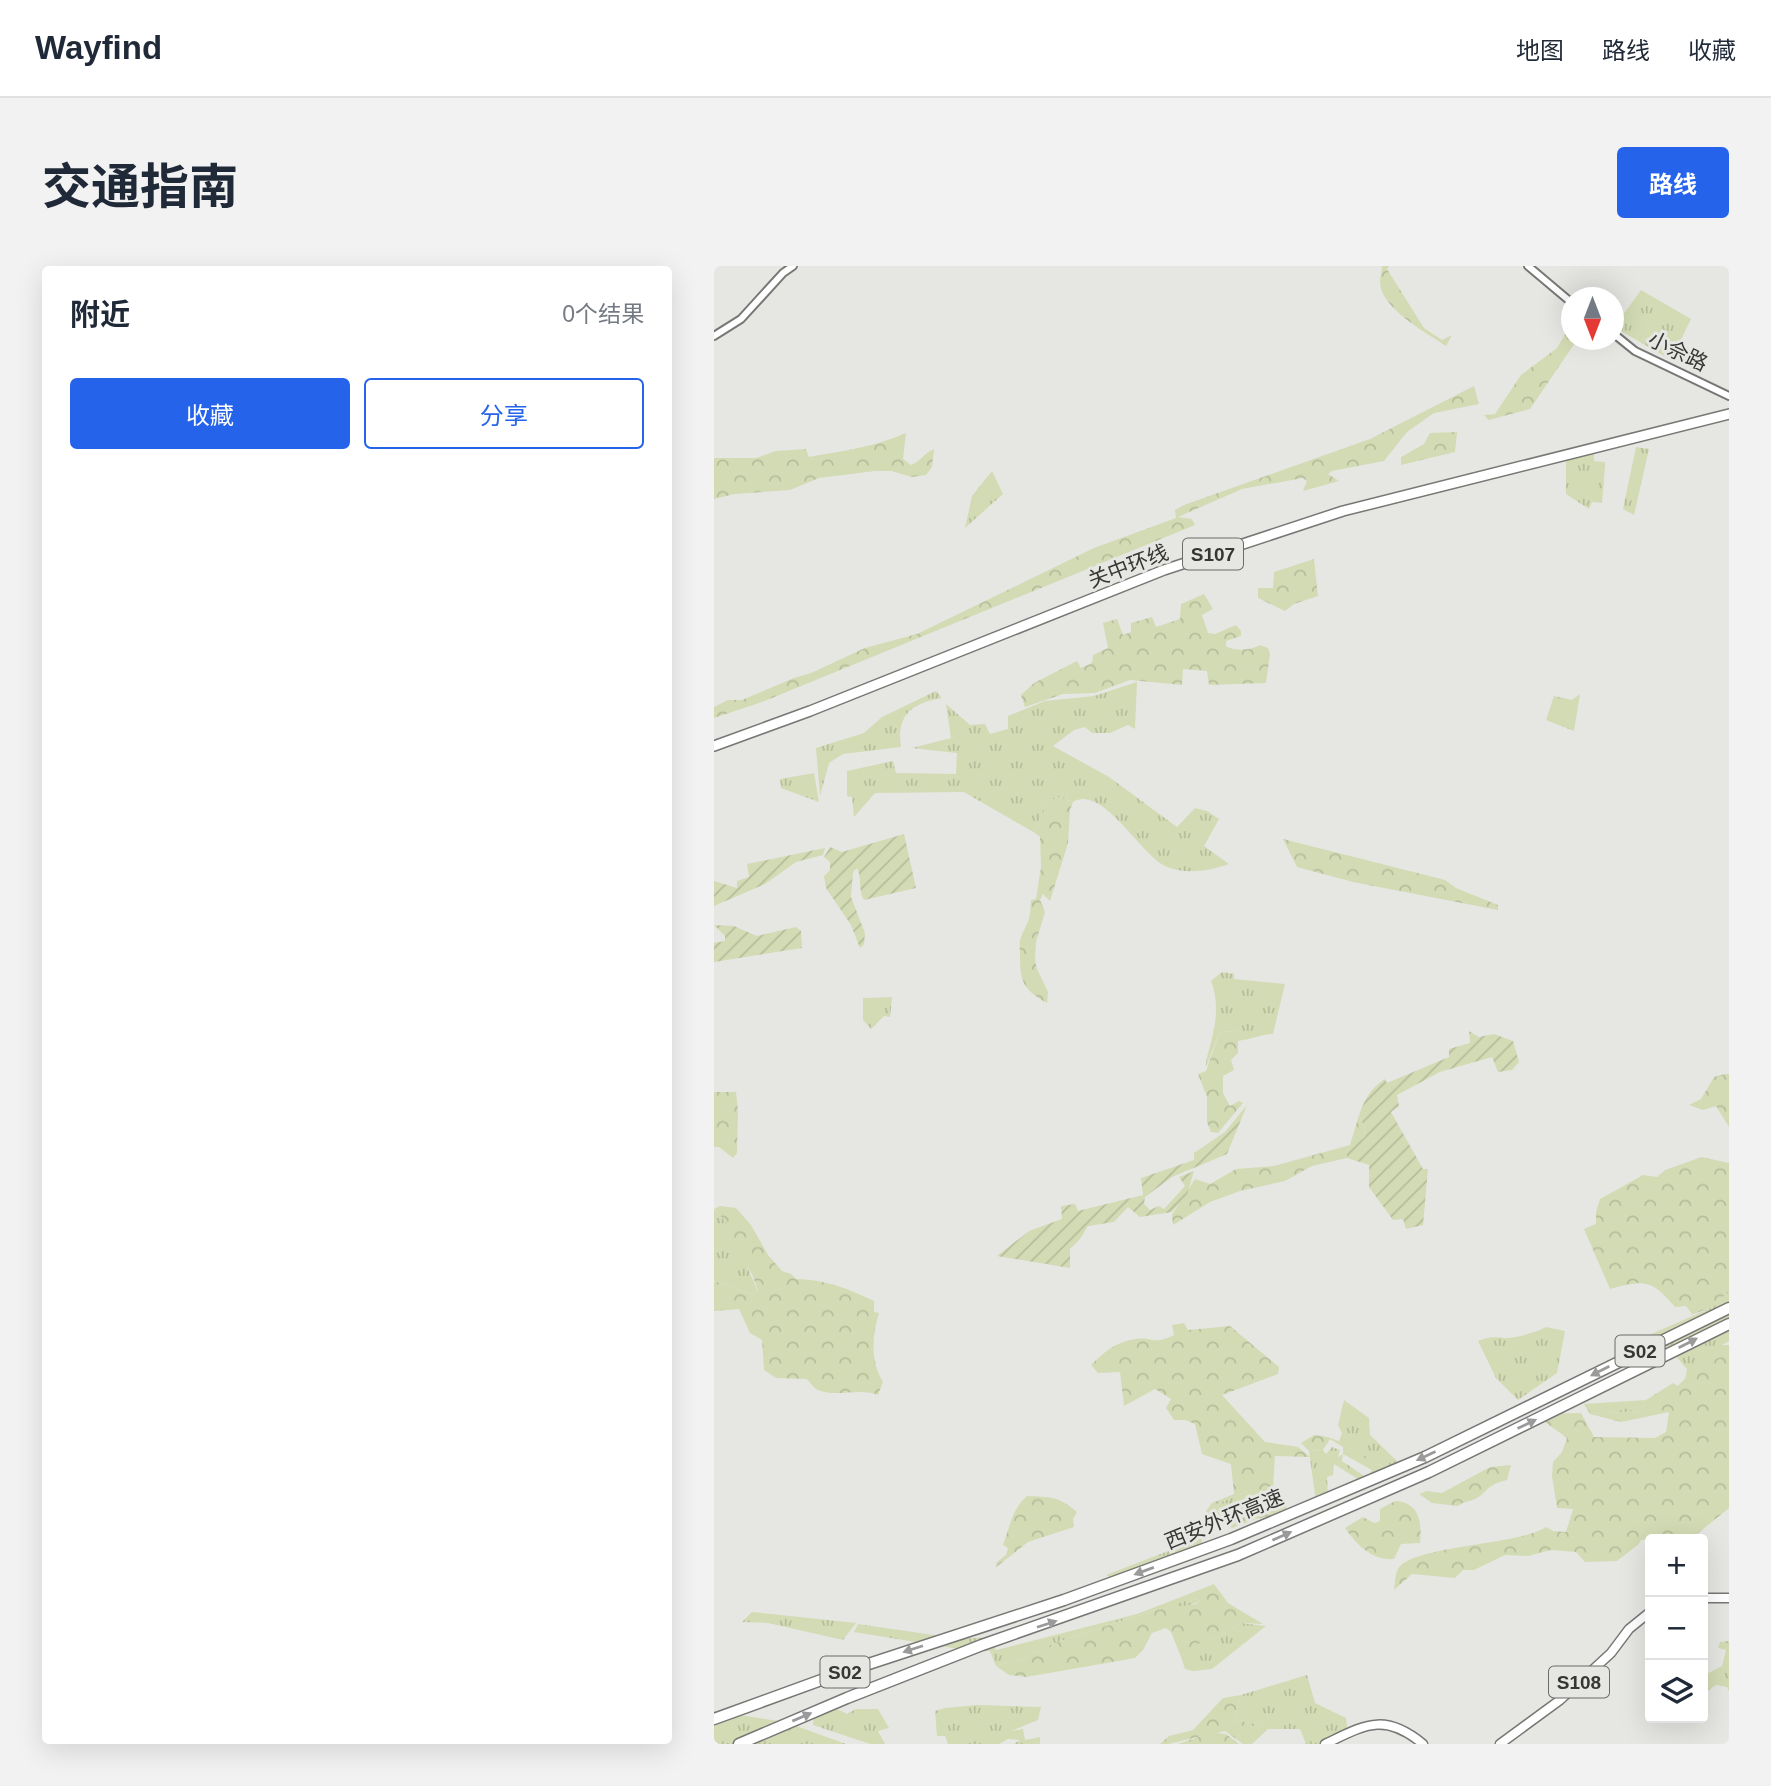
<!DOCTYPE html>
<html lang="zh">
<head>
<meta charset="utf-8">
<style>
  :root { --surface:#fff; --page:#f2f2f3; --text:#1f2937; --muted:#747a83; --line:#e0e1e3; --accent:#2563eb }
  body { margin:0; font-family:Helvetica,"Noto Sans SC",sans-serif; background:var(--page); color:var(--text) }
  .controls { position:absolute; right:21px; bottom:21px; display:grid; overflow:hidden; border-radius:7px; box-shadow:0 7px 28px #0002 }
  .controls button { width:63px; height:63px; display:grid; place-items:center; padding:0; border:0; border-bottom:2px solid var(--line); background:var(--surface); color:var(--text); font:35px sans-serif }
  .compass { position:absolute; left:847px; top:21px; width:63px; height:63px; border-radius:50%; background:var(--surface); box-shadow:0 7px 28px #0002; rotate:180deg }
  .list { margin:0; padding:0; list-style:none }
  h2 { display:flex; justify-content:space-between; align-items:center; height:91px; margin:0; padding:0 28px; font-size:30px }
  h2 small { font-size:23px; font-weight:400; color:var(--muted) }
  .actions { display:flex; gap:14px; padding:21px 28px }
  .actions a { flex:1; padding:16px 0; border:2px solid var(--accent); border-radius:7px; text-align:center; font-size:24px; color:var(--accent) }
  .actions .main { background:var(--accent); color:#fff }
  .icon { flex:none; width:38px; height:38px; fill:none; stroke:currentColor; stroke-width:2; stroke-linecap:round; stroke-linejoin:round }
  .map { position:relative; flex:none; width:1015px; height:1478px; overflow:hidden; border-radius:7px }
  header { display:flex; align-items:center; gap:42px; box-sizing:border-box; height:98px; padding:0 35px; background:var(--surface); border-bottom:2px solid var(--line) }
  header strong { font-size:33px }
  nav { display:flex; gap:38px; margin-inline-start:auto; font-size:24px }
  .intro { display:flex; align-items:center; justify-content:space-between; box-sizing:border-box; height:168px; padding:0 42px }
  h1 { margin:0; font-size:49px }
  .button { padding:18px 32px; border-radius:7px; background:var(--accent); color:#fff; font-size:24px; font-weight:700 }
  main { display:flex; gap:42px; padding:0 42px }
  aside { flex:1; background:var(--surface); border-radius:7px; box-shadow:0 7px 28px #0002 }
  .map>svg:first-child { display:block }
</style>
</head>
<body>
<header>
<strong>Wayfind</strong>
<nav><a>地图</a><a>路线</a><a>收藏</a></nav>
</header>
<div class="intro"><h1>交通指南</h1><a class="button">路线</a></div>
<main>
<aside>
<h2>附近<small>0个结果</small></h2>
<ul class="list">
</ul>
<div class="actions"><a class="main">收藏</a><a>分享</a></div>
</aside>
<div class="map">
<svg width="1015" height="1478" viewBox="0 0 1015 1478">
  <defs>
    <pattern id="grass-tufts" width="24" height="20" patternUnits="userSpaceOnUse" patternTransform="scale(1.75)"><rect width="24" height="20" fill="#d2dbb4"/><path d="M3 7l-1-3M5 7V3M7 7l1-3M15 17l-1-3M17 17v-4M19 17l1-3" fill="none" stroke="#b5bd9b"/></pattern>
    <pattern id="forest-crowns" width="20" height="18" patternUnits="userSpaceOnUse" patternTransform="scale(1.75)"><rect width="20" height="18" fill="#d2dbb4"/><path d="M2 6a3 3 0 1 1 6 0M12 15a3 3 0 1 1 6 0" fill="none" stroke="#b5bd9b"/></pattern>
    <pattern id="garden-furrows" width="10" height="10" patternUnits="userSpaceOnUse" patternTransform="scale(1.75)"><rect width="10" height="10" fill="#d2dbb4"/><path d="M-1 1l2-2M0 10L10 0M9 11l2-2" fill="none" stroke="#b5bd9b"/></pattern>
  </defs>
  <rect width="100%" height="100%" fill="#e6e7e3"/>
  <g fill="url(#grass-tufts)">
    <polygon points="927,24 977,53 957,94 900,61"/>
    <polygon points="922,181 935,183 920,249 909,243"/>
    <polygon points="880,187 880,195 891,196 891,201 888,237 878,236 875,243 852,228 852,191"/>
    <polygon points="278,205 289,228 251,262 258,230"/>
    <path d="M 423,416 L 421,463 L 414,459 L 396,467 L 378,467 L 371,461 L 360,464 L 339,480 L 395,511 L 463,561 L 481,542 L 493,545 L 505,553 L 490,580 L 515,598 C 496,605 470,609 451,600 C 427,589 388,518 359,536 L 344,531 L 331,538 L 321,567 L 250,526 L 161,527 L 140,551 L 138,531 L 133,530 L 133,505 L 179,495 L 182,507 L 242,508 L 243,487 L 198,482 L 237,472 L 232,438 L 256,459 L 271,458 L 276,468 L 294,463 L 294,450 L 331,435 L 380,430 Z"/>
    <path d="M 222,425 L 228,432 C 198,437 182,449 187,481 L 129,488 L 115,497 L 106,530 L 102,482 L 150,467 L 168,451 Z"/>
    <polygon points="866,428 860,465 832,454 840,430 858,434"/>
    <polygon points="100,507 105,536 67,522 66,513"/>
    <path d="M 508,706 L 520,708 L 520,713 L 571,718 L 559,768 C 544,769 539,773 524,775 L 524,766 L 506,765 L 492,801 C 492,790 496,782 498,772 C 503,753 504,732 497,715 Z"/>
    <polygon points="178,731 176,751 170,750 157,763 149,754 149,732"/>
    <polygon points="0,943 16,960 44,1026 40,1029 0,1015"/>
    <polygon points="1015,1024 1015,1075 1008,1079 1015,1079 1015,1089 983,1100 971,1114 973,1103 959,1087 936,1099 922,1090 917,1077 999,1041"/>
    <path d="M 832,1061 L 851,1065 L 843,1107 L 804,1134 L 782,1112 L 764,1075 C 777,1070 779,1071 792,1072 C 803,1072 823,1066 832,1061 Z"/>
    <polygon points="630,1134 655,1152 656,1169 684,1196 671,1202 625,1175 628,1167 624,1159"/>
    <polygon points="932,1134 926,1145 876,1148 870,1138"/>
    <polygon points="618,1181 626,1184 624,1191 629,1188 628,1195 653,1212 647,1215 620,1198 619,1209 613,1211 614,1232 602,1236 595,1185 609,1184 612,1188"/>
    <path d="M 536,1224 C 541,1232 543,1239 538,1247 L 542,1253 L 518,1262 L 496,1248 L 503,1238 Z"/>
    <path d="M 488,1272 L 486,1291 C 463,1299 413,1323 392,1309 Z"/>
    <polygon points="472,1329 486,1335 474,1340 441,1344 343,1376 308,1393 282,1400 276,1385 257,1385 140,1366 144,1358 247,1373 275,1371 282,1384 423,1348"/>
    <polygon points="38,1346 142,1357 129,1374 54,1357 28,1356"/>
    <polygon points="527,1357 552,1360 498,1403 479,1405 471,1403 467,1391 480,1378 500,1373"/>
    <polygon points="1015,1375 1015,1425 1013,1421 1002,1419 989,1428 989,1410 1008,1400 1012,1384 1004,1382 1006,1376"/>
    <polygon points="593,1409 601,1437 632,1452 634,1468 610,1478 592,1478 586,1463 554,1463 542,1458 520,1454 527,1429"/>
    <polygon points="263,1439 327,1441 324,1454 297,1465 309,1463 311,1474 326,1471 326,1478 300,1478 306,1474 294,1473 285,1478 234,1478 231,1470 223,1470 221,1445 231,1442"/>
    <polygon points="119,1441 133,1448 142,1443 164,1443 175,1462 164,1465 171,1478 156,1478 99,1459 101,1442"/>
    <polygon points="0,1445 71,1456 132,1478 0,1478"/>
  </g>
  <g fill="url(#forest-crowns)">
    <path d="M 668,0 L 675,0 L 673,3 L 710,62 L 728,74 L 738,69 L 732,80 C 713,67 666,42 666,16 C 666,11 668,5 668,0 Z"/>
    <polygon points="857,58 858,74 863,74 816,143 775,154 779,159 770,149 781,148 807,109 843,82"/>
    <polygon points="760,120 765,138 720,147 693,166 670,195 618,205 614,208 625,215 589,225 593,215 589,212 528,223 464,251 478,253 481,259 48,436 0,452 0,441 14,434 28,434 80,412 97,407 151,382 203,368 380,282 462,252 461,244 470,239 656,173"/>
    <polygon points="743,166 741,186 687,199 687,191 710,178 716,167"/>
    <path d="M 192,167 L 189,193 L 197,199 C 207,195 210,187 220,183 L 218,201 L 212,209 L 198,211 L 177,205 L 161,205 L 105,212 L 76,224 L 21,228 L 0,233 L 0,192 L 42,192 L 62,185 L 92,183 L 95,191 C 128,185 161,181 192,167 Z"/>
    <polygon points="600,293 604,330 580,338 571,345 544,332 544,322 559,322 560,306"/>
    <path d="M 490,328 L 499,343 L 488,349 L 494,367 L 501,368 L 522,359 L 527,365 L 527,370 L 512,375 L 512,380 C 521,386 537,384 546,379 L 554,382 L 556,388 L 552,417 L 495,419 L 493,405 L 469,403 L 468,419 L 416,414 L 381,427 L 349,428 L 311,441 L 307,429 L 320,417 L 363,395 L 367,402 L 378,397 L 379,389 L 394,382 L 389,357 L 403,353 L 409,369 L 417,366 L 417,357 L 438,351 L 442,361 L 466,353 L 467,338 Z"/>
    <path d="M 344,531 L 359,536 L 356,544 L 354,577 L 336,635 L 329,628 L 326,634 L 331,646 L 322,676 L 321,694 L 323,703 L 334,726 L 333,737 C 308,723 306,715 306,687 C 306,682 305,675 307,671 C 315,653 316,655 317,634 L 322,633 L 327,601 L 326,571 L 321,567 L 331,538 Z"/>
    <polygon points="569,573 731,614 742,622 784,639 784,644 639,616 583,601"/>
    <polygon points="506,765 524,766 524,787 517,794 520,804 509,810 509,827 516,840 525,835 529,837 504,867 497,866 493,856 493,831 484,808 492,805"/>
    <polygon points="1011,808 1015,808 1015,861 1002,840 989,844 975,839 987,833 1000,811"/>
    <polygon points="0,826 22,826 24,845 23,887 19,892 5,881 0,881"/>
    <polygon points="645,849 652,865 651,871 634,884 633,892 598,900 571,915 526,925 496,936 459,959 458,949 481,913 496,918 522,903 560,900 636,879"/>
    <path d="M 988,891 L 1015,897 L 1015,1024 L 999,1041 L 974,1050 L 978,1048 L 972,1040 L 961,1041 C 937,1013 931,1014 896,1023 L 870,963 L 882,958 L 882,946 L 886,933 L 929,909 L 943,911 L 951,904 Z"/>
    <path d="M 6,940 L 22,942 L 37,959 L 54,989 L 68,1005 L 77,1008 L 82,1013 C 113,1014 132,1022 160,1035 L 160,1046 L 165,1047 C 158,1069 156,1095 169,1116 L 164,1129 C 145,1121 124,1132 104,1124 C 98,1121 97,1116 92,1113 L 62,1112 L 50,1104 L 48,1074 L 36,1067 L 25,1043 L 0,1045 L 0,1015 L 40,1029 L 44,1025 L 38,1008 L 19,978 L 16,960 L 0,943 Z"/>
    <path d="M 470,1057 L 474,1064 L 516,1060 L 565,1101 L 564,1108 L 508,1129 L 551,1176 L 584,1181 L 596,1191 L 561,1190 L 558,1238 L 572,1239 L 573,1247 L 542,1253 L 538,1247 C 544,1238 541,1232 536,1224 L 503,1238 L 495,1248 L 492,1245 L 498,1237 L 520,1228 L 517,1198 L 488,1188 L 481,1158 L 471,1154 L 460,1154 L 452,1142 L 457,1133 L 441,1123 L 410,1140 L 406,1106 L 384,1107 L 377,1099 C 390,1086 402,1076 421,1073 C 440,1070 437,1080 460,1069 L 458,1059 Z"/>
    <path d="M 1015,1088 L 1015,1242 L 983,1268 L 927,1274 L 925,1278 L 903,1295 L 871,1296 L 862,1286 L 837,1284 L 814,1290 L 791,1289 L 760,1304 L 749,1304 L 741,1312 L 698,1308 L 680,1324 C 681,1318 681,1308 684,1303 C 698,1279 803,1280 832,1261 L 839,1265 L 852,1266 L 859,1243 L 843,1242 L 838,1210 L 839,1196 L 848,1186 L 853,1172 L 820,1148 L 867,1147 L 880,1171 L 941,1172 L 952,1166 L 955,1146 L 907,1156 L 876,1148 L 926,1145 L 932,1134 L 959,1117 L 964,1120 L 983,1100 Z"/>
    <path d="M 600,1169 C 627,1170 649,1190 671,1202 L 653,1212 L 658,1204 L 629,1188 L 629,1181 L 616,1173 L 609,1184 L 595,1185 L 587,1177 Z"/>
    <path d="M 797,1199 L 793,1214 C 771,1219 775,1226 761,1233 C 754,1236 750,1235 744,1240 L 718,1237 L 705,1228 L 713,1225 L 728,1227 L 776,1201 Z"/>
    <path d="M 313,1230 C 336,1231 345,1230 363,1246 L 359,1253 L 360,1261 L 314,1276 L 281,1302 L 283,1296 L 292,1289 L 294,1282 L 289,1279 C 295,1263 299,1241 313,1230 Z"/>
    <path d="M 681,1235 C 706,1236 708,1257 706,1277 L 687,1278 L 680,1293 C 658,1295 642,1278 631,1262 L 649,1251 L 660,1257 L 666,1255 L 666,1243 Z"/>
    <polygon points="500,1318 514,1337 549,1358 527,1357 500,1373 480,1379 467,1391 457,1366 452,1362 438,1367 429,1384 421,1392 312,1411 295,1409 282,1400 308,1393 343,1376 441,1344 482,1338 486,1335 472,1329"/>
    <polygon points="527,1429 520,1454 542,1458 554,1463 538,1478 529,1478 511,1465 503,1467 512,1468 525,1478 464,1478 487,1470 455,1478 446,1478 455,1470 479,1464 509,1432"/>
  </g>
  <g fill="url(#garden-furrows)">
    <path d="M 190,568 L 202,622 L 150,634 C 144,624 148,612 143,602 L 139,606 L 137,631 L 151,667 L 150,678 L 146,682 L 137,659 L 112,622 L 110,610 L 116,604 L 116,596 L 110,591 L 116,581 L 128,586 Z"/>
    <polygon points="111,582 109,589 82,596 51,618 0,640 0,615 23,622 23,615 35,611 33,598"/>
    <polygon points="0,659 20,660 43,670 82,661 87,665 88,682 0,696 0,677 11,675 11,670"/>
    <path d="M 755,765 L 765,771 L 780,768 L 799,775 L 805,796 L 798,804 L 784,806 L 778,791 L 726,806 L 683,829 L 685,840 L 677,846 L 709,903 L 714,903 L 709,959 L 692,963 L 689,953 L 679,954 L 655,921 L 655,899 L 633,892 L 633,884 L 651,871 L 652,865 L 645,849 C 651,833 656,823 671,813 L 673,817 L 735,791 L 735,783 L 756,777 Z"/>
    <polygon points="533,839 513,888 458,911 431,931 430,938 436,944 445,940 450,943 471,920 465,911 480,905 473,929 458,946 426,951 414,941 400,956 374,960 366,973 356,983 356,1002 283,990 315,965 348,953 347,940 361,938 364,945 429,929 427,912 480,894 480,887 511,866"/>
  </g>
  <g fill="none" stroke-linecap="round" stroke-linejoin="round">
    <g stroke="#777875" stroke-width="10">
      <g id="tertiary">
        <polyline points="814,0 858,37"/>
        <polyline points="900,68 921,85 1015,130"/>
        <polyline points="0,70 27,53 69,7 79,0"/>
      </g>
    </g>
    <g stroke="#777875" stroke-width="11">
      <g id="primary">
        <polyline points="989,1332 1015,1332"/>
        <path d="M 611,1478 C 651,1459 670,1446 709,1478"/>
        <polyline points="786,1478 846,1434 897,1387 915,1363 936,1346"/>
      </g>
    </g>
    <g stroke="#777875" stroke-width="12">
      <polyline id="trunk" points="0,480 96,445 450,304 629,245 1015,148"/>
    </g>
    <g stroke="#777875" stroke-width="13">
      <g id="motorway">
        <polyline points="0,1453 121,1409 350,1334 517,1273 711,1191 1015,1042"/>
        <polyline points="25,1478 133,1432 268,1379 524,1289 715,1206 1015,1058"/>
      </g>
    </g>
    <use href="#tertiary" stroke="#fff" stroke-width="6"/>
    <use href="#primary" stroke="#fff" stroke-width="8"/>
    <use href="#trunk" stroke="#fff" stroke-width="9"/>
    <use href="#motorway" stroke="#fff" stroke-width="10"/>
  </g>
  <defs><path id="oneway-solid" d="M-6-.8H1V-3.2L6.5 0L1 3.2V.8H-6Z" transform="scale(1.75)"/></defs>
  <g fill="#9a9a9a">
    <use href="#oneway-solid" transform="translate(974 1077) rotate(-27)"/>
    <use href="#oneway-solid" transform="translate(886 1105) rotate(153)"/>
    <use href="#oneway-solid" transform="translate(813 1158) rotate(-26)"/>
    <use href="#oneway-solid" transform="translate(712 1190) rotate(155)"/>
    <use href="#oneway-solid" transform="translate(568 1270) rotate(-24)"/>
    <use href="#oneway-solid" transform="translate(430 1305) rotate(160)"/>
    <use href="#oneway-solid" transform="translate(333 1358) rotate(-18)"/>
    <use href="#oneway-solid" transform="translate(199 1383) rotate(162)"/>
    <use href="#oneway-solid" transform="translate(88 1451) rotate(-23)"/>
  </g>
  <g text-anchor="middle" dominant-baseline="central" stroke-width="6" stroke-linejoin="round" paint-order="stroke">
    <g fill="#e6e7e3" stroke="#6b6b69" stroke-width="2">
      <rect x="469" y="272.5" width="60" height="31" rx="5"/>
      <rect x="901.5" y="1069.5" width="49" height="31" rx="5"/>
      <rect x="106.5" y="1390.5" width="49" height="31" rx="5"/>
      <rect x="835" y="1400.5" width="60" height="31" rx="5"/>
    </g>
    <g font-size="19" font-weight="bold" fill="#363635">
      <text x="499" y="288">S107</text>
      <text x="926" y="1085">S02</text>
      <text x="131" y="1406">S02</text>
      <text x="865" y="1416">S108</text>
    </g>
    <g font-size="21" fill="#363635" stroke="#e6e7e3">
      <text transform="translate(964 85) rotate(26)">小佘路</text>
      <text transform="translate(414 300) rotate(-21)">关中环线</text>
      <text transform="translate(510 1253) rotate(-22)">西安外环高速</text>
    </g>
  </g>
</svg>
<div class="controls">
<button>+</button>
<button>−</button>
<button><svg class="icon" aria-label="layers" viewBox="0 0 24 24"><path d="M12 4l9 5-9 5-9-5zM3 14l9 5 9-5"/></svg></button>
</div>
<svg class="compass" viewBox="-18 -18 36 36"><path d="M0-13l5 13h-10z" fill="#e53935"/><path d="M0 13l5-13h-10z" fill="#747a83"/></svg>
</div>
</main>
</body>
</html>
